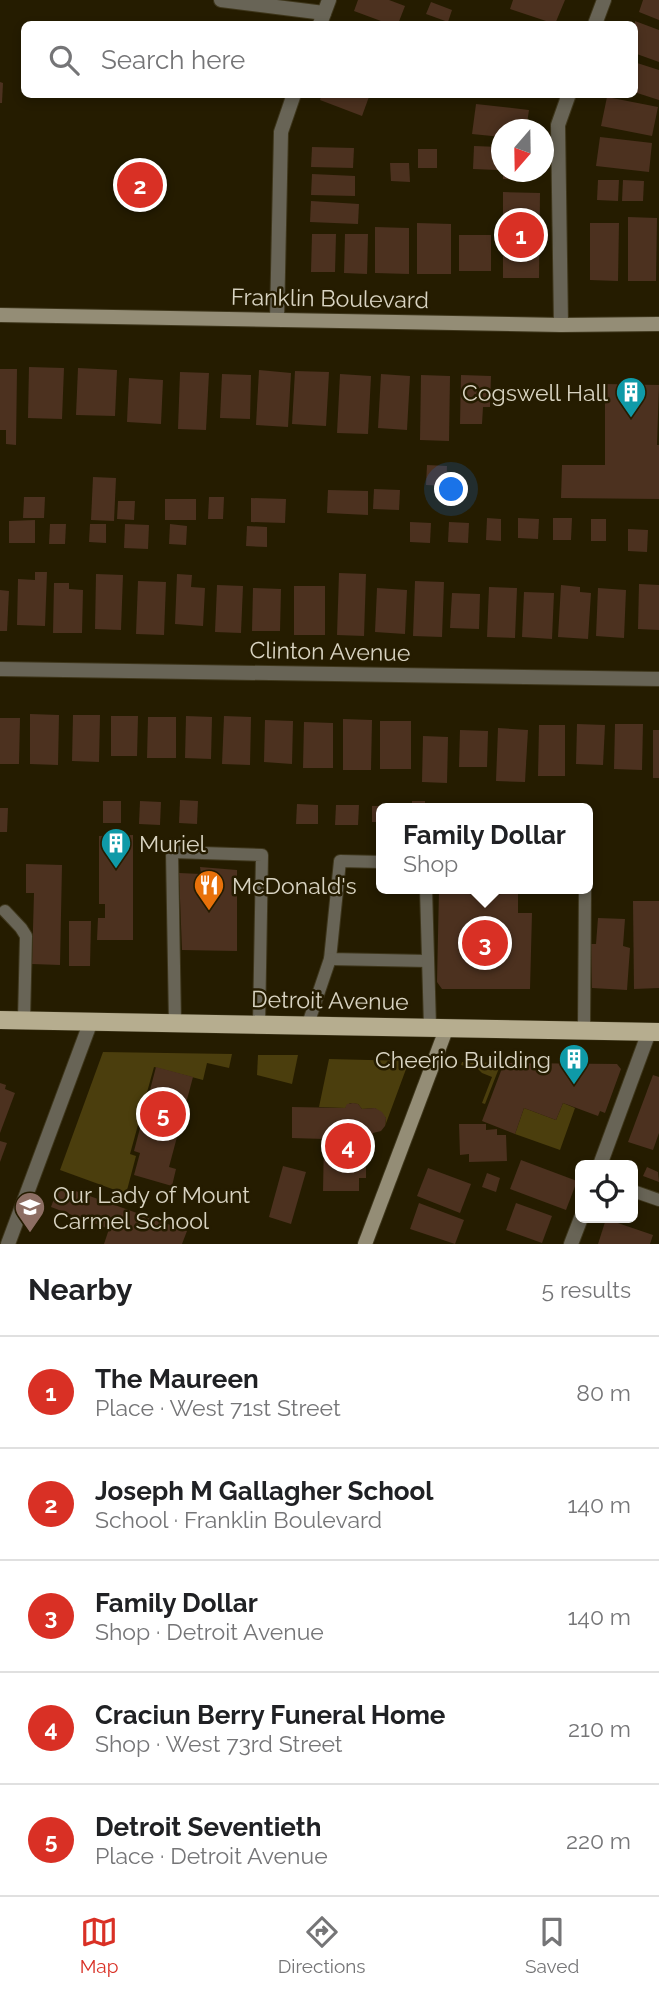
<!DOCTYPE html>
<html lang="en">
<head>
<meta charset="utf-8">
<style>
  :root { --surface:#fff; --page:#f2f2f2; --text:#202124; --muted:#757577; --line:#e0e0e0; --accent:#d93025 }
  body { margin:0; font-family:Raleway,sans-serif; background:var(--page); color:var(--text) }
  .controls { position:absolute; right:21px; bottom:21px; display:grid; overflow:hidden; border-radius:10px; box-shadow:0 4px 10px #0003 }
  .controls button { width:63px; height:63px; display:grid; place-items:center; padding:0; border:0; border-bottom:2px solid var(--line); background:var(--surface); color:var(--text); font:35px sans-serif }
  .compass { position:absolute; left:491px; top:119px; width:63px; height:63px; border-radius:50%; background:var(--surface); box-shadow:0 4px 10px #0003; rotate:200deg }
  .you { position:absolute; left:452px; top:490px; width:24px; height:24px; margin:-18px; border:5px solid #fff; border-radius:50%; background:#1a73e8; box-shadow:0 0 0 10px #1a73e833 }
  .badge { display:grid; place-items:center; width:46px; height:46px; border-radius:50%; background:var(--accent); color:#fff; font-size:23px; font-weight:700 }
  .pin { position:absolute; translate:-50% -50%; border:4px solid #fff; box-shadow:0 2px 7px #0006 }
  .popup { position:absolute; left:376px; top:803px; width:217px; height:91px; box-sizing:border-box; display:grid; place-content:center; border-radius:10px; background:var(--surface); filter:drop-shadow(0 2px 5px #0005); font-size:23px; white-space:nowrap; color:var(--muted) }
  .popup b { font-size:26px; color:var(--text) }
  .popup::after { content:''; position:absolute; left:50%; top:100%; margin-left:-14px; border:14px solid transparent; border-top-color:var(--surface) }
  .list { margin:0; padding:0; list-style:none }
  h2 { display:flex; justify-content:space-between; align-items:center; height:91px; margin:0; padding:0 28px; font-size:30px }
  h2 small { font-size:23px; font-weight:400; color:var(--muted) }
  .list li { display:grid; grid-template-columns:46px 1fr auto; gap:21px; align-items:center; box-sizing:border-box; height:112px; padding:0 28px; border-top:2px solid var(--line) }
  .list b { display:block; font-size:26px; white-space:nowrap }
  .list p { margin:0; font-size:23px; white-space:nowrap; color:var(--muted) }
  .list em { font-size:23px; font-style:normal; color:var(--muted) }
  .icon { flex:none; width:38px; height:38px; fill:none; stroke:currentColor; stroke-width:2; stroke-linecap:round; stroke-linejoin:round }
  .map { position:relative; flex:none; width:659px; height:1244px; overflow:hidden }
  .search { position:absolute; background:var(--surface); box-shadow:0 4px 10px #0003; left:21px; right:21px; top:21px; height:77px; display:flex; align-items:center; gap:18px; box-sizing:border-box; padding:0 24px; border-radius:10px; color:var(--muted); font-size:26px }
  .sheet { height:651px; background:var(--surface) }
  nav { display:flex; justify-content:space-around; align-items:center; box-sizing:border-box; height:98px; border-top:2px solid var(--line); background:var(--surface); font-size:19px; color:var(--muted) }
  nav a { display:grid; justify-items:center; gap:4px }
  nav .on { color:var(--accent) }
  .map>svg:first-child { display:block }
</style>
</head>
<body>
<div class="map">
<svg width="659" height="1244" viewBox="0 0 659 1244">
  <rect width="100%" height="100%" fill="#251c00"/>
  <g fill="#4b3e0d">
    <polygon points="103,1052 232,1054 229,1068 207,1063 203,1080 154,1067 130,1154 136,1156 126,1194 60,1170"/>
    <polygon points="258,1055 298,1055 292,1084 257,1075"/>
    <polygon points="329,1059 409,1061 385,1126 386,1118 375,1108 362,1109 358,1104 350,1103 345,1108 319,1107"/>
    <polygon points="462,1062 501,1063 485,1104 482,1103 492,1077 482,1073 478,1069 461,1065"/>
    <polygon points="563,1103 575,1108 560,1150 515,1134 524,1108 556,1120"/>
  </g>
  <g fill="#4c311f">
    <polygon points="358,0 389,0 405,6 398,24 389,24 354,11"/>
    <polygon points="513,0 565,0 555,24 510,9"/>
    <polygon points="643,0 659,0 659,20 639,12"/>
    <polygon points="431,2 452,10 448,22 426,14"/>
    <polygon points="635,21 659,30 659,62 634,53"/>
    <polygon points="634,62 659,70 659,100 634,92"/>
    <polygon points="0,82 3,83 2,103 0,103"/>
    <polygon points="322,94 370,94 362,116 320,100"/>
    <polygon points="607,97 658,107 652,136 601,126"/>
    <polygon points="476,104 529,110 526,130 502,130 502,137 472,134"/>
    <polygon points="600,137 652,143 649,172 596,166"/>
    <polygon points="474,146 499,147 498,170 473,169"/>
    <polygon points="312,147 354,148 353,168 311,167"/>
    <rect x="418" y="149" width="19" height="19"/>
    <polygon points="390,163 409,163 410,182 391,181"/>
    <polygon points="503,172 522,172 522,180 503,179"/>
    <polygon points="312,174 355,176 355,196 311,195"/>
    <polygon points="598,180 619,180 618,201 597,200"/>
    <polygon points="623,180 644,181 643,201 622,201"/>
    <polygon points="503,192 540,193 539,278 503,278"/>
    <polygon points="311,201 359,204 358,224 310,222"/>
    <polygon points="628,217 657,218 656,281 628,281"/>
    <polygon points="417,223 451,224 451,274 417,274"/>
    <polygon points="590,223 619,223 618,281 590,280"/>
    <polygon points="375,227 409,228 409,274 375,273"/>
    <polygon points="312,234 336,234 335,272 311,272"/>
    <polygon points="345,234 368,234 367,274 344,273"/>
    <rect x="459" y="235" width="32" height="36"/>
    <polygon points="29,367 64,368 62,419 28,418"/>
    <polygon points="78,368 117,370 115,416 76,415"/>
    <polygon points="0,369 17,369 16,445 6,444 6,430 0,430"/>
    <polygon points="259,370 291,373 288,427 256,425"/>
    <polygon points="295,371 329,372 326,426 292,424"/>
    <polygon points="180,372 209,373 206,430 178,429"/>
    <polygon points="222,374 251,375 250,419 220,418"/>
    <polygon points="340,374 371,376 368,434 337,433"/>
    <polygon points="381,374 410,376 407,430 378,428"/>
    <polygon points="421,375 450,376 449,441 420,440"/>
    <polygon points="461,375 491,376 490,407 483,407 482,424 460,424"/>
    <polygon points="129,378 163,380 161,424 127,422"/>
    <polygon points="605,384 659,385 657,445 659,445 659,499 561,498 562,465 605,465"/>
    <polygon points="427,465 447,466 446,486 426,485"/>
    <polygon points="93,477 116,478 114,521 91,520"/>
    <polygon points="374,489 400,490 399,510 373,509"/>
    <polygon points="328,490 368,491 368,515 327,513"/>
    <polygon points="24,497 45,497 44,518 23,518"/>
    <polygon points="209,497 224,497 223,519 208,519"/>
    <polygon points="251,498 286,499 285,523 251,522"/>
    <rect x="165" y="499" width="31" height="21"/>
    <polygon points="118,501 135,501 134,520 117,519"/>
    <polygon points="487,518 501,519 501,541 486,540"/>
    <polygon points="518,518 539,519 538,539 518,538"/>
    <polygon points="553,518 572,518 571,540 553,540"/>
    <rect x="591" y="519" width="15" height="22"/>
    <polygon points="35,520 35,543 9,543 9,521"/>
    <polygon points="410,522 431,523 430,543 410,542"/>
    <polygon points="449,522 469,523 468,543 448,542"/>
    <polygon points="50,524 66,524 65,544 49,544"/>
    <polygon points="90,524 106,524 106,543 89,542"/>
    <polygon points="125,524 149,525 148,549 124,548"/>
    <polygon points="170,524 187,526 186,545 169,544"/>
    <polygon points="247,526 267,527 267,547 246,546"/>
    <polygon points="628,529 648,530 647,552 628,551"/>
    <polygon points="35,572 47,572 45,626 17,625 18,579 35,580"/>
    <polygon points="339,573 366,574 364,636 337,635"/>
    <polygon points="96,574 123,575 121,630 95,629"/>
    <polygon points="177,574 192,575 191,587 205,588 203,626 175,624"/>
    <polygon points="138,581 166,582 164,635 136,634"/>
    <polygon points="415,581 444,582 442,637 413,636"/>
    <polygon points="54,583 69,583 69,589 83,590 82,633 53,633"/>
    <polygon points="639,584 659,585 659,630 638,629"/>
    <polygon points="217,585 243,586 241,633 215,632"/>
    <polygon points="561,585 580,587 580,592 591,593 588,639 558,637"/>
    <rect x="294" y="586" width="31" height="49"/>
    <polygon points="489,587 517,588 515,638 487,637"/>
    <polygon points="253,588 281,589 280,631 252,631"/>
    <polygon points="377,588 407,590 405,634 375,632"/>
    <polygon points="598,588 626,590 624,638 596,636"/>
    <polygon points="0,590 9,591 7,631 0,631"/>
    <polygon points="524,592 554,593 552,639 522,637"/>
    <polygon points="452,593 480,594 479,629 450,628"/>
    <polygon points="30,714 59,715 58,765 30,764"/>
    <polygon points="73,715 100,715 99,762 72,761"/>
    <polygon points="111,716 138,716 137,756 111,756"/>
    <polygon points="186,716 212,717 211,759 185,758"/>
    <polygon points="224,716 251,717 250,765 222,764"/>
    <polygon points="148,717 176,717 176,758 147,758"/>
    <polygon points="0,718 20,718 19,764 0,764"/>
    <polygon points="343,719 372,720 371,770 343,770"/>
    <polygon points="265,720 293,721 292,764 264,762"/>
    <rect x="380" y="721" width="31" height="48"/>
    <polygon points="304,722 333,723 333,768 303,768"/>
    <polygon points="577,724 605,725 603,765 576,764"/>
    <polygon points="615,724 643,724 642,770 614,769"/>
    <polygon points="539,725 565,725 565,776 538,776"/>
    <polygon points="498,728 528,730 525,782 496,781"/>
    <polygon points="460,730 488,731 487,767 459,767"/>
    <rect x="653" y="730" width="6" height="48"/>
    <polygon points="423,736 448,737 447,783 422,782"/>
    <polygon points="180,800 198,801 197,824 179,823"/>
    <rect x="103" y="801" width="18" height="22"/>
    <polygon points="140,801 161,802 160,825 139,824"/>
    <rect x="412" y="801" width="13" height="7"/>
    <polygon points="297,804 318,805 318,824 296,824"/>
    <polygon points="336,805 359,805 358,825 335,825"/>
    <rect x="452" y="805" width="24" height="3"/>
    <rect x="372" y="806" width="10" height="16"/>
    <polygon points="0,808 8,808 7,832 0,832"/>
    <polygon points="133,835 133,940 97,940 98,918 105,918 105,904 99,904 99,836"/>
    <polygon points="26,864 62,865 60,965 32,964 34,893 26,893"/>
    <polygon points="200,867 237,870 237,951 182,950 179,873 201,874"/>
    <polygon points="439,889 518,889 518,913 532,913 530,989 442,989 437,982"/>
    <polygon points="633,901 659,901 659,988 634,989"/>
    <polygon points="598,918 625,919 623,946 630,948 627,990 592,988 591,944 596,944"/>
    <polygon points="69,921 91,921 90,966 69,966"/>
    <polygon points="504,1063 617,1064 621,1069 605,1113 600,1111 598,1116 563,1103 556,1120 524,1108 515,1134 482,1121"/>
    <polygon points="156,1067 193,1077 169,1167 176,1169 172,1186 134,1175 140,1153 134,1151"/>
    <polygon points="653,1075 659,1077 659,1133 653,1150 628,1142"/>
    <polygon points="0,1083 6,1085 5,1089 15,1093 0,1133"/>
    <polygon points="353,1103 358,1104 362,1109 375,1108 382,1112 386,1118 385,1126 381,1131 373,1133 373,1153 366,1153 366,1178 359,1178 359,1191 323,1191 324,1139 292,1138 292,1107 345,1108 347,1104"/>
    <polygon points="459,1124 486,1124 486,1130 497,1129 497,1135 506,1135 507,1161 469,1162 469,1154 460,1155"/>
    <polygon points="0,1141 7,1143 0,1162"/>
    <polygon points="521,1160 577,1181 566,1210 510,1189"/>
    <polygon points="283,1166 306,1172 291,1224 269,1217"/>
    <polygon points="647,1167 658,1172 659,1182 643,1176"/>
    <polygon points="428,1168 471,1184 460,1213 417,1196"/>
    <polygon points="487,1173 500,1178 496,1192 482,1187"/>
    <polygon points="59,1185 187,1231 182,1244 104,1244 109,1229 51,1207"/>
    <polygon points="419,1203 464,1220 455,1244 410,1229"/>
    <polygon points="516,1203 552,1216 542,1243 506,1230"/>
    <polygon points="606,1219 653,1235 650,1244 598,1244"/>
  </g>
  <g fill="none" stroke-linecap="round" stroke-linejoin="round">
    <g stroke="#3e361b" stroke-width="14">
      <g id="lane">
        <polyline points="382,862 340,861 330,959 428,961"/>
        <polyline points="426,889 430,1026"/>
        <polyline points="5,911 21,928 26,936 24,1020"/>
        <polyline points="175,1022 172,852 262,855 259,1024"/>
        <polyline points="308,1024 330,959"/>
        <polyline points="584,1030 585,889"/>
        <polyline points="633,1191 659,1200"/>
      </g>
    </g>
    <g stroke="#3e361b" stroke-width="16">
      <g id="street">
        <polyline points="221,0 324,13"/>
        <polyline points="320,24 329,0"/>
        <polyline points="595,24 604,0"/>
        <polyline points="277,319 281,132 294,94"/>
        <polyline points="561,325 558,125 569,94"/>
        <polyline points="0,669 659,679"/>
        <polyline points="600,1165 649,1032"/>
        <polyline points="8,1244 91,1021"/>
        <polyline points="571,1244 581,1218"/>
      </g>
    </g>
    <g stroke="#3e361b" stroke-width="16">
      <g id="secondary">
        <polyline points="0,315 561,325 659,324"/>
        <polyline points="365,1244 447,1027"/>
      </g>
    </g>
    <g stroke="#3e361b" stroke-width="19">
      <polyline id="primary" points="0,1020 659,1032"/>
    </g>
    <use href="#lane" stroke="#686456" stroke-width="12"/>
    <use href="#street" stroke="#686456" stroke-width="14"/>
    <use href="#secondary" stroke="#948d76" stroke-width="14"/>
    <use href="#primary" stroke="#b6ad8f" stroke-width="18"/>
  </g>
  <defs>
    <g id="building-pin" transform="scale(1.575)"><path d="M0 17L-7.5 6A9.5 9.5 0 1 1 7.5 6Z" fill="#0f9aa8" stroke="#251c00"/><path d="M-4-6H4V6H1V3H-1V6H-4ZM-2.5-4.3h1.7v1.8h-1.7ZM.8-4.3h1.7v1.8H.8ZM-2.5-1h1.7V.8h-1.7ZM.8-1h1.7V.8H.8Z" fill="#fff"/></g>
    <g id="restaurant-pin" transform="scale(1.575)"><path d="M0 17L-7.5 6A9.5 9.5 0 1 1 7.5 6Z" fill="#e8710a" stroke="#251c00"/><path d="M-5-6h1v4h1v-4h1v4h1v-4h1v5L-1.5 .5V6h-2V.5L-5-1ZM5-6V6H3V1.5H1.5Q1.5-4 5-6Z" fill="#fff"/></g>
    <g id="school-pin" transform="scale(1.575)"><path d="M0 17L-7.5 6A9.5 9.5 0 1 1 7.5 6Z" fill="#8d6e63" stroke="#251c00"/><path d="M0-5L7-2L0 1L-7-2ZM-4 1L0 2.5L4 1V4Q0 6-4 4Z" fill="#fff"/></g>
  </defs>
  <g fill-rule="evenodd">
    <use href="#building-pin" x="631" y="392"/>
    <use href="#building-pin" x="116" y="843"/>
    <use href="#restaurant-pin" x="209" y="885"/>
    <use href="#building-pin" x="574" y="1059"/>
    <use href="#school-pin" x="30" y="1207"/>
  </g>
  <g text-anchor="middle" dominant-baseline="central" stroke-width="5" stroke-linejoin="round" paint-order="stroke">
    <g font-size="23" fill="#d9d4c2" stroke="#251c00">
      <text transform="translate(330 298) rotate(1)">Franklin Boulevard</text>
      <text transform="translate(330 651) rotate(1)">Clinton Avenue</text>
      <text transform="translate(330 1000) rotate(1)">Detroit Avenue</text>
    </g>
    <g font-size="23" fill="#d9d4c2" stroke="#251c00" text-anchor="start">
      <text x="608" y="392" text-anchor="end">Cogswell Hall</text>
      <text x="139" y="843">Muriel</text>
      <text x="232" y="885">McDonald's</text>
      <text x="551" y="1059" text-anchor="end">Cheerio Building</text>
      <text x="53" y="1194">Our Lady of Mount<tspan x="53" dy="26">Carmel School</tspan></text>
    </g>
  </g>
</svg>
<div class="controls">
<button><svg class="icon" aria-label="locate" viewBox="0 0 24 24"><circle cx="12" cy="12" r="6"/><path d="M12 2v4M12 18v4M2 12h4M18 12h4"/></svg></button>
</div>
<svg class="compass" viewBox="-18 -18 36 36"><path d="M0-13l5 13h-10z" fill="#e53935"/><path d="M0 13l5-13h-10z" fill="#757577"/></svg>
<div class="you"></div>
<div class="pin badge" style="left:521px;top:235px">1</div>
<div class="pin badge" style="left:140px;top:185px">2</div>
<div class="pin badge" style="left:485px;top:943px">3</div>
<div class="popup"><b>Family Dollar</b>Shop</div>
<div class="pin badge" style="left:348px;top:1146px">4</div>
<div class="pin badge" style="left:163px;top:1114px">5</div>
<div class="search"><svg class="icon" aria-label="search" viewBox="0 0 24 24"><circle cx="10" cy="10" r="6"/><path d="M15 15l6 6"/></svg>Search here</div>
</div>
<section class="sheet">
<h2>Nearby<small>5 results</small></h2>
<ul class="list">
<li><span class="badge">1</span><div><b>The Maureen</b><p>Place · West 71st Street</p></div><em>80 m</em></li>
<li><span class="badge">2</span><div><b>Joseph M Gallagher School</b><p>School · Franklin Boulevard</p></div><em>140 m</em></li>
<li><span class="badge">3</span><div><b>Family Dollar</b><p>Shop · Detroit Avenue</p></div><em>140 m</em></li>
<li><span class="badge">4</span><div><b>Craciun Berry Funeral Home</b><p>Shop · West 73rd Street</p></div><em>210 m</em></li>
<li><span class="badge">5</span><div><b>Detroit Seventieth</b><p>Place · Detroit Avenue</p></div><em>220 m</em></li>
</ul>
</section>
<nav>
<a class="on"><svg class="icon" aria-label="map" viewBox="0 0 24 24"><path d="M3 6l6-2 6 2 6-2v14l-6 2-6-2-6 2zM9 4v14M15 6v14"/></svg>Map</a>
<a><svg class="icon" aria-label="directions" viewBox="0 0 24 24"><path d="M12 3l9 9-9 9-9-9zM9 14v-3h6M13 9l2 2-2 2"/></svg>Directions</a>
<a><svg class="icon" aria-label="saved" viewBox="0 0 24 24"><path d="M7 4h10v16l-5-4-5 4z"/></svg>Saved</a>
</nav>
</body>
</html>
